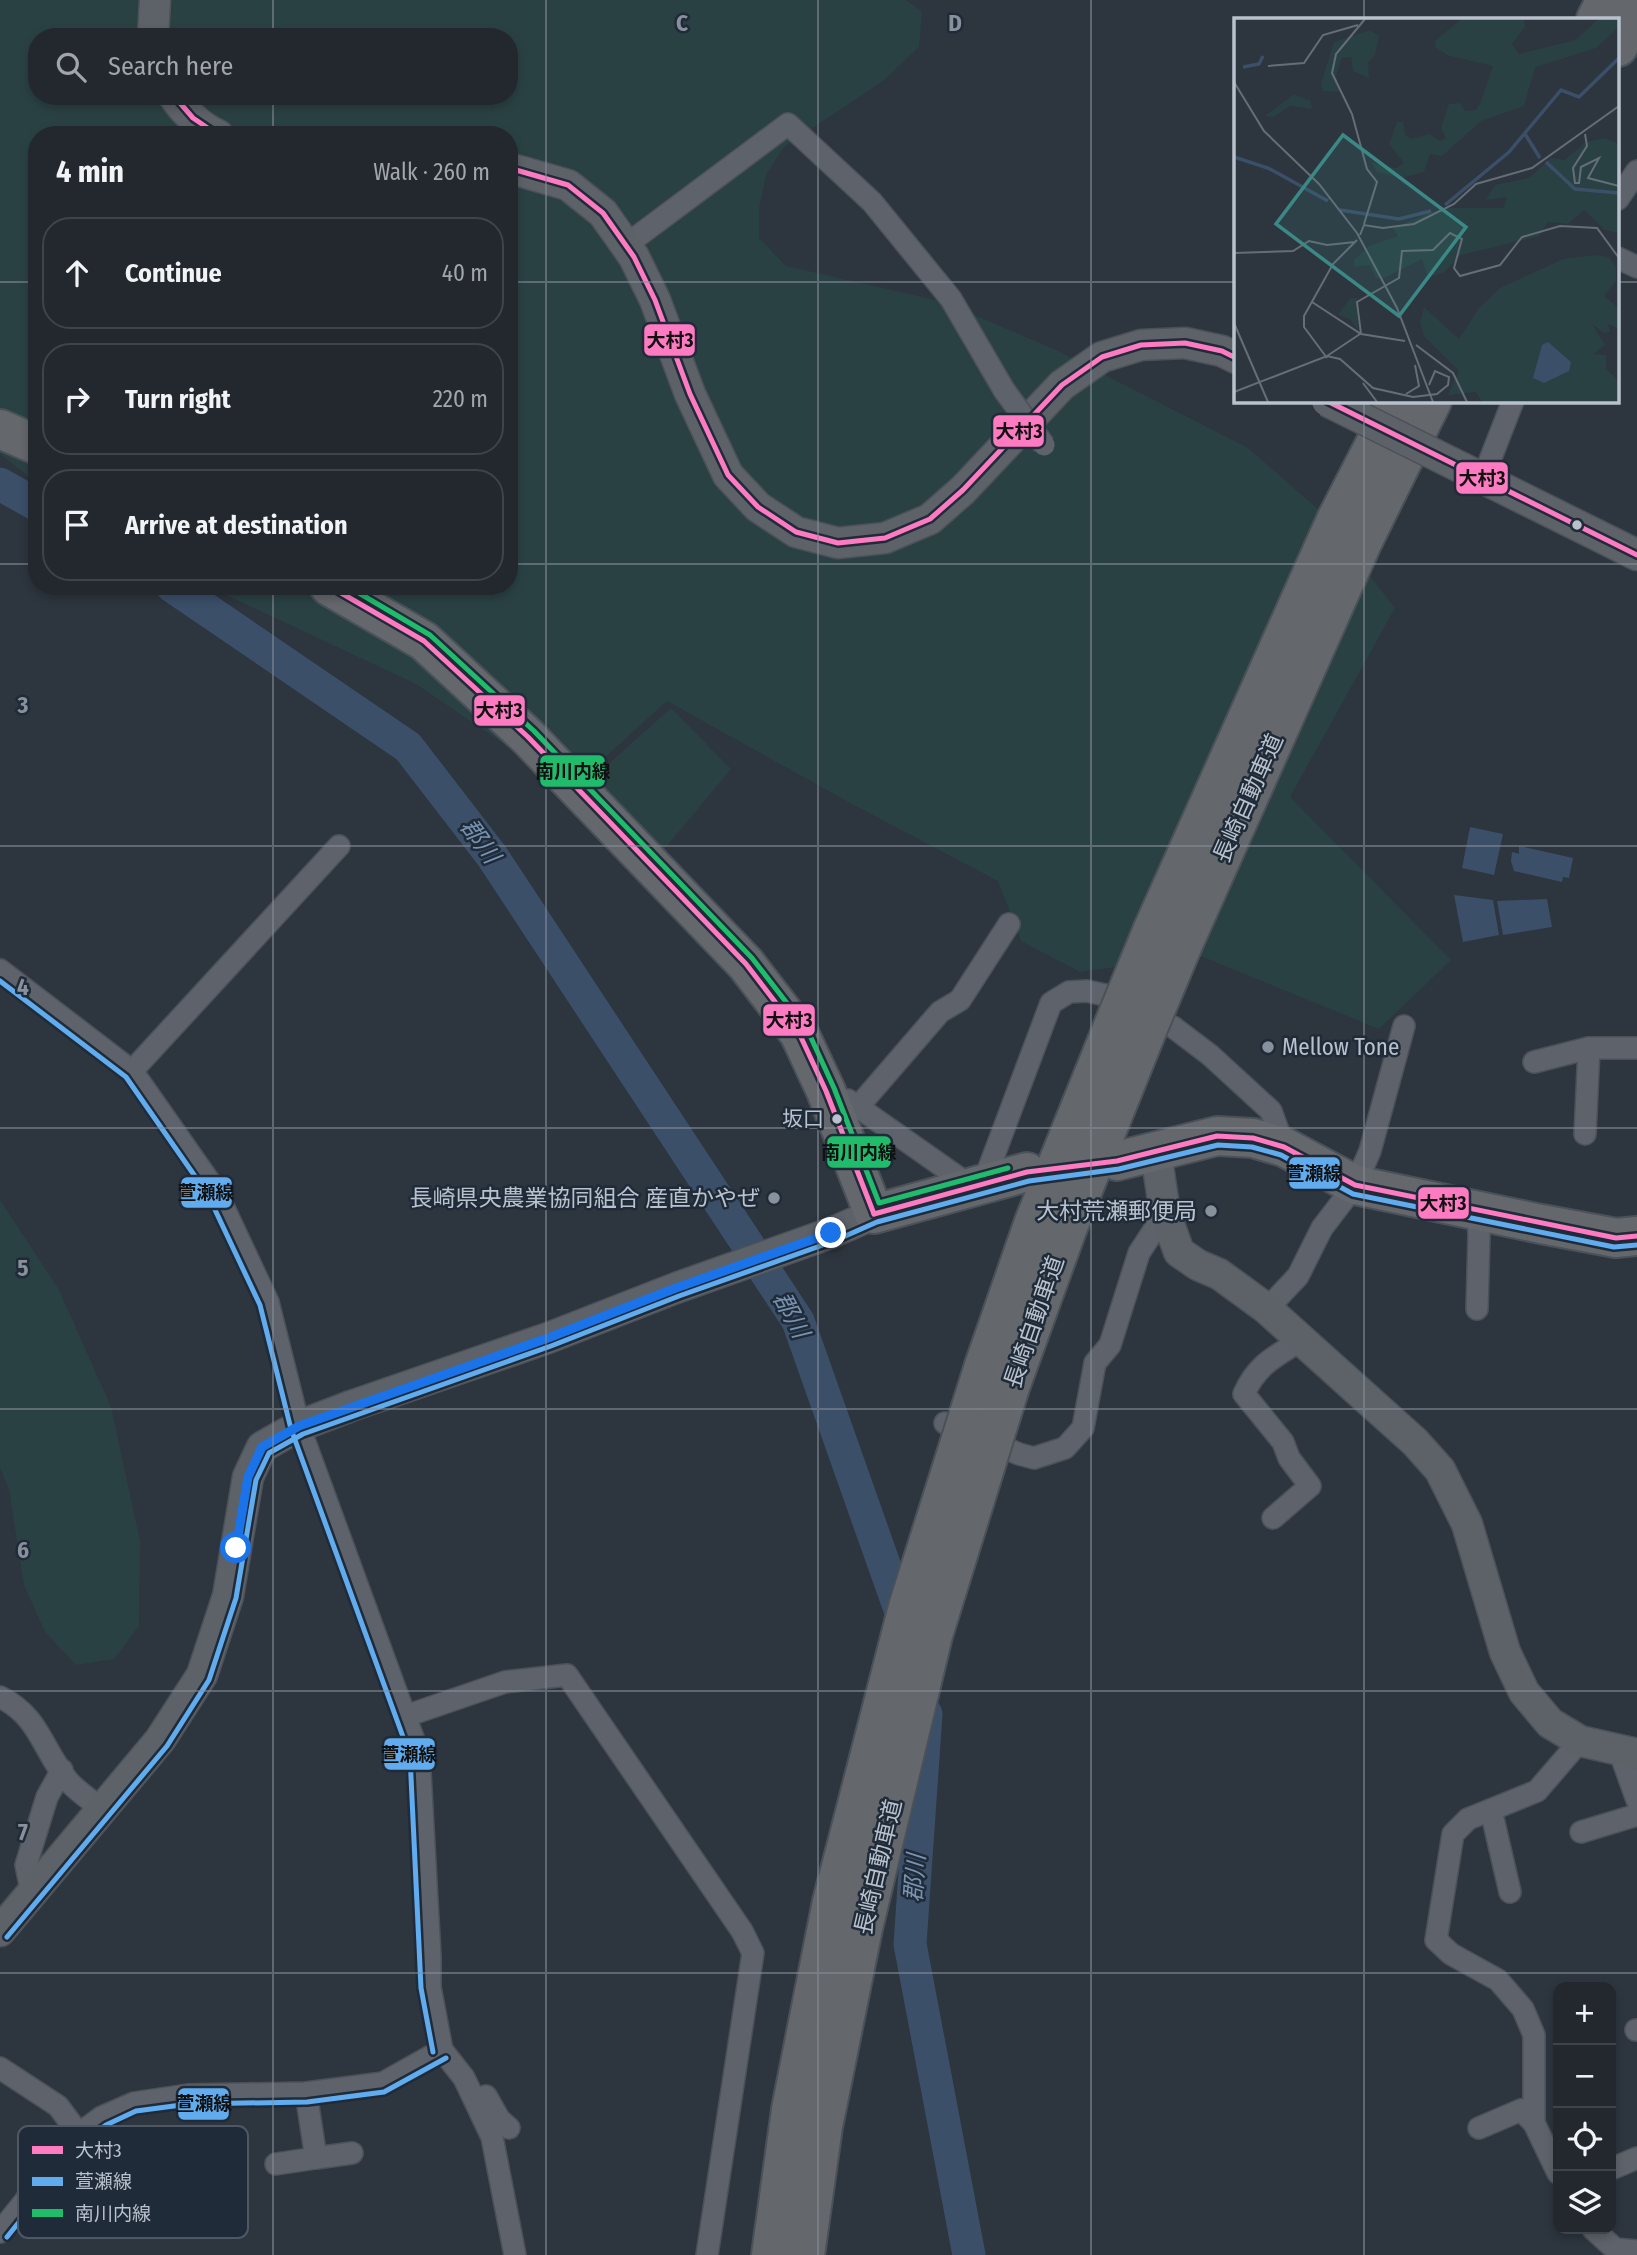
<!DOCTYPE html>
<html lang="en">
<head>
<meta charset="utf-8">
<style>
  :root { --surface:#22282e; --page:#2a3036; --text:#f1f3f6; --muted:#a2a6aa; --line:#3f444a }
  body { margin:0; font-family:"Fira Sans Condensed","Noto Sans JP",sans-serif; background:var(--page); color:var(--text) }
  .controls { position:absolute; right:21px; bottom:21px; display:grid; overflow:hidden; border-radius:14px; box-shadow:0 4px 10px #0003 }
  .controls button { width:63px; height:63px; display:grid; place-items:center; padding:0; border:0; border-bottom:2px solid var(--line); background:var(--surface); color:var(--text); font:35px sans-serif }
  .stop { position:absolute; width:21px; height:21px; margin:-16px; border:5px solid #1a73e8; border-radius:50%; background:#fff }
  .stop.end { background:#1a73e8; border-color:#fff; box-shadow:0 2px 7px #0008 }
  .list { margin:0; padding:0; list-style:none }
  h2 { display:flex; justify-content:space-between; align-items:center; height:91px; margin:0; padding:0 28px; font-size:30px }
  h2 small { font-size:23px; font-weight:400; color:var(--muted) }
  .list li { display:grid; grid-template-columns:46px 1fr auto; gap:21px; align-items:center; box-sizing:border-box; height:112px; margin:0 14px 14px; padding:0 14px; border:2px solid var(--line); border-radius:28px }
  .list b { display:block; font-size:26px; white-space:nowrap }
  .list em { font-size:23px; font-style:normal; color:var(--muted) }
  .icon { flex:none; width:38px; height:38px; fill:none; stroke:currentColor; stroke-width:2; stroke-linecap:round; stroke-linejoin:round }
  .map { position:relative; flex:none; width:1637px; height:2255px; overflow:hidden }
  .search { position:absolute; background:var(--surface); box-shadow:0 4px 10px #0003; left:28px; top:28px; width:490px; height:77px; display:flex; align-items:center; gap:18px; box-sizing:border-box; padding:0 24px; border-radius:28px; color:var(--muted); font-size:26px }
  .panel { position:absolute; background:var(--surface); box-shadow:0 4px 10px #0003; left:28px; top:126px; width:490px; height:469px; border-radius:28px }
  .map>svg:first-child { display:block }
</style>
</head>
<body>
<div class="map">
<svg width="1637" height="2255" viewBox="0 0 1637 2255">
  <rect width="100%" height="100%" fill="#2d353e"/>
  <g fill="#2a4144" fill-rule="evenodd">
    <path d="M 0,0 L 906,0 L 922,12 L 919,47 L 883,81 L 783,148 L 766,175 L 759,209 L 759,238 L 786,266 L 944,302 L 1056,350 L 1248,448 L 1318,509 L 1395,608 L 1290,797 L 1451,960 L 1379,1029 L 1198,955 L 1080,972 L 1021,941 L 998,881 L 852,804 L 667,701 L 570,789 L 416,684 L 207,586 L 509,586 L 509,135 L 37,135 L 37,483 L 0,454 ZM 37,37 L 509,37 L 509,96 L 37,96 Z"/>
    <polygon points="671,708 731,769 661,853 593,778"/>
    <polygon points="0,1200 59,1290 111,1407 140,1541 139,1626 114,1659 76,1665 45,1632 24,1585 9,1489 0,1468"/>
  </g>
  <g fill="#3b4f69">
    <polygon points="1470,827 1503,834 1494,875 1462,868"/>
    <polygon points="1519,846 1573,858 1569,878 1563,877 1562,882 1514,871 1511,861 1512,852 1519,854"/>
    <polygon points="1454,895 1493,900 1499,935 1463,942"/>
    <polygon points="1547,899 1552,927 1503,935 1497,901"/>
  </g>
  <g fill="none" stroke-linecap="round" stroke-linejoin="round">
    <g stroke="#3b4f69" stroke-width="33">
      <polyline points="0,484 37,505"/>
      <polyline points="172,586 408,747 492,856 798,1321 908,1632"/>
      <polyline points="926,1714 910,1944 969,2255"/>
    </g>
    <g stroke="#4c5158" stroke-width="24">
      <g id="street">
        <polyline points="1618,199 1637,171"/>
        <polyline points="626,245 788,124 872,202 951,299 1004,390"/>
        <polyline points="1618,258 1637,267"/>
        <polyline points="1483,478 1513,401"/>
        <polyline points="0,970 132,1071 216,1191 268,1302 299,1426 419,1754 430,1956 430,1987 442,2050 464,2078 492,2137 515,2255"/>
        <polyline points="1534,1062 1589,1048 1637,1048"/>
        <polyline points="132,1071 339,846"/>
        <polyline points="848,1100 972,1187"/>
        <polyline points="858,1107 940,1012 960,1000 1009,924"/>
        <polyline points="1585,1134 1589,1048"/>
        <polyline points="983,1184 1051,1003 1069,992 1087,991 1105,995 1173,1027 1210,1055 1271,1111 1284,1147"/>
        <polyline points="1477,1210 1479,1234 1477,1309"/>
        <polyline points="1267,1309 1298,1276 1322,1228 1355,1185 1370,1151 1404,1026"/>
        <polyline points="945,1423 1019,1454 1034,1458 1065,1448 1083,1428 1095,1363 1110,1345 1139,1253 1165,1213"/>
        <path d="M 1273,1518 L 1310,1486 L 1289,1458 L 1283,1442 L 1244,1394 C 1257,1364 1276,1356 1303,1339"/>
        <path d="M 0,1697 C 40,1716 43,1752 69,1782 C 78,1792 92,1801 103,1810"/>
        <polyline points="406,1716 505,1682 567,1675 742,1931 753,1953 707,2255"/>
        <polyline points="1619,1750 1637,1800"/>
        <polyline points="1491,1810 1510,1892"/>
        <polyline points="1581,1832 1637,1815"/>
        <polyline points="32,1894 26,1865 47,1797 62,1770"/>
        <polyline points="1636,2030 1637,2030"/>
        <polyline points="0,2068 58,2106 79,2134"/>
        <polyline points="486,2096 499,2119 509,2128"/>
        <polyline points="1479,2128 1521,2110 1534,2123"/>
        <polyline points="316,2158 352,2153"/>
        <polyline points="276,2164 316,2158 306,2093"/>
        <polyline points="1611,2169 1637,2158"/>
        <polyline points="1558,2173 1534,2123 1534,2035 1523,2009 1498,1980 1451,1954 1436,1940 1453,1834 1468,1819 1537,1791 1580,1741"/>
        <polyline points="1593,2229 1615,2249 1637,2251"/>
        <polyline points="0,2232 79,2134 102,2117 134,2103 188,2095 306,2093 383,2083 442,2050"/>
      </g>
    </g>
    <g stroke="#4c5158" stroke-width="33">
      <g id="secondary">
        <polyline points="153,37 155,0"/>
        <path d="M 174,96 C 183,111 202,128 218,135"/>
        <polyline points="509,168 568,185 603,213 634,257 655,300 690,394 728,475 758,507 796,532 838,543 885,538 930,519 963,490 1062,385 1102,357 1141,345 1185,343 1222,351 1236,358"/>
        <polyline points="1464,469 1637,555"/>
        <polyline points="1156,1153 1165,1213 1179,1252 1198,1265 1219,1274 1267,1309 1415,1442 1440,1470 1467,1524 1505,1652 1524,1692 1550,1723 1580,1741 1637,1754"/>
        <polyline points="0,1931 160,1740 202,1675 228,1596 248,1477 262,1447 299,1426 351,1406 548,1338 676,1288 831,1233 874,1214"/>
      </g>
    </g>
    <g stroke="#4a5159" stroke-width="42">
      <g id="highway">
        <polyline points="1596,19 1606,0"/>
        <polyline points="1618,47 1637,14"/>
        <polyline points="0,429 37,445"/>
        <polyline points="329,586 424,641 528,737 746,964 799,1033 826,1091 874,1214 1027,1172"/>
        <polyline points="1153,929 1336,520 1397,401"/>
        <polyline points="1184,942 1362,543 1432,401"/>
        <polyline points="1117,1161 1217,1136 1253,1138 1284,1147 1355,1185 1541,1224 1616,1238 1637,1236"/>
        <polyline points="984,1366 1034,1222 1118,1014"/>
        <polyline points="1010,1387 1066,1232 1148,1028"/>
        <polyline points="771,2255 791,2110 808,2023"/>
        <polyline points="805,2255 823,2126 842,2032"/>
      </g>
    </g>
    <use href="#street" stroke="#5e636b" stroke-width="21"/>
    <use href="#secondary" stroke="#5d6269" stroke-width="30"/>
    <use href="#highway" stroke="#64676b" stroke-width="38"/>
    <g stroke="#4c5158" stroke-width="24" stroke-linecap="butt">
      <polyline id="street-bridge" points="1004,390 1044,445"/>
    </g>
    <g stroke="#4c5158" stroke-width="33" stroke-linecap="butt">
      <polyline id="secondary-bridge" points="1327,401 1464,469"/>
    </g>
    <g stroke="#4a5159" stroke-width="42" stroke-linecap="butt">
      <g id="highway-bridge">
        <polyline points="1118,1014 1153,929"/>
        <polyline points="1148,1028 1184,942"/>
        <polyline points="808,2023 832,1902 908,1607 984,1366"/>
        <polyline points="842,2032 863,1928 933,1635 1010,1387"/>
      </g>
    </g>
    <use href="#street-bridge" stroke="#5e636b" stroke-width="21"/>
    <use href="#secondary-bridge" stroke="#5d6269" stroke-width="30"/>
    <use href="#highway-bridge" stroke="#64676b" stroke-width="38"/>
    <g stroke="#202b39" stroke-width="10">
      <g id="bus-1">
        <polyline points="174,96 193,118 218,135"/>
        <polyline points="509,168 568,185 603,213 634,257 655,300 690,394 728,475 758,507 796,532 838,543 885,538 930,519 963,490 1062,385 1102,357 1141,345 1185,343 1222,351 1236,358"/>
        <polyline points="1327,401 1637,555"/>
        <polyline points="329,586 424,641 528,737 746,964 799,1033 826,1091 874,1214"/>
        <polyline points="874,1214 1027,1172 1117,1161 1217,1136 1253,1138 1284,1147 1355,1185 1616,1238 1637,1236"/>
      </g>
    </g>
    <g stroke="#202b39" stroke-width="10">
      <g id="bus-2">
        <polyline points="0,981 126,1077 208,1195 260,1305 291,1429 410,1756 421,1988 433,2052"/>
        <polyline points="7,1937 167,1746 209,1680 236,1598 256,1480 269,1453 303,1434 551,1346 679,1296 834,1241 877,1222 1029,1181 1119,1169 1218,1145 1252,1147 1281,1155 1353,1194 1614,1247 1637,1245"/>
        <polyline points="7,2237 85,2140 106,2125 136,2111 189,2104 307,2102 384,2092 446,2058"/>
      </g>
    </g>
    <g stroke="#202b39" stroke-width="10">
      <polyline id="bus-3" points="347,586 430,635 534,731 752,958 807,1029 834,1088 879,1203 1008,1168"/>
    </g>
    <use href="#bus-1" stroke="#fe7ac1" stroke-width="5"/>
    <use href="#bus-2" stroke="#60acee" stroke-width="5"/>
    <use href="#bus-3" stroke="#20bc6c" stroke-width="5"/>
  </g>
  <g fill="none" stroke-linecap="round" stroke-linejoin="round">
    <polyline stroke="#1a73e8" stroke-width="9" points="236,1548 248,1477 262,1447 299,1426 548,1338 676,1288 831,1233"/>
  </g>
  <path fill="none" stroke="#88909b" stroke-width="2" stroke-opacity="0.55" d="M 273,0 L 273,37M 546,0 L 546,2255M 818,0 L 818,2255M 1091,0 L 1091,2255M 1364,0 L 1364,19M 273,96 L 273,135M 0,282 L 37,282M 509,282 L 1236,282M 1618,282 L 1637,282M 1364,401 L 1364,2255M 0,564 L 37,564M 509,564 L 1637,564M 273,586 L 273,2255M 0,846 L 1637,846M 0,1128 L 1637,1128M 0,1409 L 1637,1409M 0,1691 L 1637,1691M 0,1973 L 1637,1973"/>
  <g fill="#b9c1cd" stroke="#202b39" stroke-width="2.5">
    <circle cx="1577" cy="525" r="6"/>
    <circle cx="837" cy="1119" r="6"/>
  </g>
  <g fill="#88909b" stroke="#202b39" stroke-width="2.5">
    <circle cx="1268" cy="1047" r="7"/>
    <circle cx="774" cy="1198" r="7"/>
    <circle cx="1211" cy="1211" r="7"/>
  </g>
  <g text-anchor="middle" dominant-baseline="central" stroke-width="5" stroke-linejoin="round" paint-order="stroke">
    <g font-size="21" fill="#b9c1cd" stroke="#202b39" text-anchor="end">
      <text x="824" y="1119">坂口</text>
    </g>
    <g font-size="23" fill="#b9c1cd" stroke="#202b39">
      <text transform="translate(1248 798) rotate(-66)">長崎自動車道</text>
      <text transform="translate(1034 1322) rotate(-71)">長崎自動車道</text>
      <text transform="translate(878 1867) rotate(-77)">長崎自動車道</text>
    </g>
    <g font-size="23" fill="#b9c1cd" stroke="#202b39" text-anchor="end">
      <text x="1282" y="1047" text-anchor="start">Mellow Tone</text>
      <text x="760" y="1198">長崎県央農業協同組合 産直かやぜ</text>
      <text x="1197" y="1211">大村荒瀬郵便局</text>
    </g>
    <g font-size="24" font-style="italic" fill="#7893b1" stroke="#202b39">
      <text transform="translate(480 841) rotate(54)">郡川</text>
      <text transform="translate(791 1315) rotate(62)">郡川</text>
      <text transform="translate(915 1878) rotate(-86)">郡川</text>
    </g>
  </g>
  <g transform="translate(1234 18)">
    <rect width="385" height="385" fill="#2d353e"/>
    <path d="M 226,2 L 290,1 L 291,9 L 278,26 L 285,36 L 342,22 L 364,1 L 385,1 L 385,9 L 362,30 L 301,49 L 290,88 L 247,103 L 208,138 L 196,136 L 190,154 L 167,160 L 143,154 L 138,145 L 162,150 L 170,145 L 155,126 L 163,104 L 169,104 L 171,117 L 178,121 L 196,116 L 206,123 L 212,120 L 207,110 L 215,86 L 226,85 L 231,93 L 242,92 L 246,86 L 259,48 L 215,38 L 201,29 L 202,22 ZM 136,12 L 145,18 L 141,37 L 134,44 L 135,60 L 119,53 L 117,39 L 108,40 L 102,58 L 105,74 L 89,73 L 87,65 L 100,24 ZM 60,76 L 77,83 L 78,91 L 56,88 L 40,99 L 31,98 ZM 371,120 L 385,126 L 385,215 L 371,212 L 350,192 L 334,206 L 314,204 L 305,218 L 227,237 L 209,255 L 194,259 L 188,241 L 150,260 L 142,260 L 136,247 L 120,249 L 120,242 L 135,228 L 164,218 L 159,210 L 209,190 L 269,190 L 273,179 L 252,182 L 261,167 L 295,160 L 317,140 L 330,142 L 352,124 ZM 363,237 L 375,239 L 382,248 L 382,263 L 370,278 L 385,290 L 385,311 L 374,306 L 376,314 L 370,315 L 358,306 L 371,327 L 359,336 L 372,337 L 372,351 L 385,363 L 385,384 L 248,384 L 242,374 L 214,377 L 225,353 L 190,318 L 186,304 L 190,289 L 225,321 L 245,290 L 266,270 L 329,241 ZM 116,280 L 123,280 L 124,312 L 116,301 L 104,297 Z" fill="#2a4144"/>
    <path d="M 314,324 L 337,344 L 335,353 L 310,365 L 299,360 L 308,327 Z" fill="#3b4f69"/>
    <path fill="none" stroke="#3b4f69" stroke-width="3.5" d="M 9,49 L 25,46 L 29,38M 291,116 L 306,140M 0,139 L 34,150 L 94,183M 312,144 L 341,171 L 385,175M 211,187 L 275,134 L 327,72 L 345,79 L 385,40M 106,192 L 165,201 L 197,193"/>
    <path fill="none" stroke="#656d77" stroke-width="2" d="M 34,48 L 70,45 L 89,17 L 124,7M 0,64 L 30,113 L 85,166 L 123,215 L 163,290 L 199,384M 351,116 L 353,128 L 339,150 L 341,165 L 345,165 L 347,149 L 365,140 L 354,160 L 385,168M 130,206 L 143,164 L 133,151 L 118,96 L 98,55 L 102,36 L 131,1M 126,217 L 130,207 L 149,210 L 180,206 L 220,186 L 242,166 L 298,150 L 385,88M 0,235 L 59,233 L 75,223 L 93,227 L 121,224M 78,284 L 127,316 L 171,323M 0,305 L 34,384M 127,316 L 123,284 L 165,260 L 168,233 L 199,232 L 216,215 L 228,221 L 220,250 L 226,258 L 266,247 L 288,219 L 326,208 L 363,210 L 385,240M 182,327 L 219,355 L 233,384M 93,338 L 126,316M 93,340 L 70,309 L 70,298 L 99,246 L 123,222M 129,365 L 143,384M 0,374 L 93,338 L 106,341 L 139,370 L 179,379 L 203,376 L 214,367 L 215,359 L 201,353 L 195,367M 172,376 L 185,368 L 181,347"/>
    <path fill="#3a8986" fill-opacity="0.15" stroke="#3a8986" stroke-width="3.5" d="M 109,117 L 232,209 L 165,298 L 42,206 Z"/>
    <rect width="385" height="385" fill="none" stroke="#b9c1cd" stroke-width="3.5"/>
  </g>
  <rect x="18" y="2126" width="230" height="112" rx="10" fill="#202b39" stroke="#4e5865" stroke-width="2"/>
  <rect x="32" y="2146" width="31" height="8" fill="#fe7ac1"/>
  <rect x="32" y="2177" width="31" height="9" fill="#60acee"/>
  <rect x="32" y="2209" width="31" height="8" fill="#20bc6c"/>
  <g font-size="19" fill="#b9c1cd">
    <text x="75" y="2157">大村3</text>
    <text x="75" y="2188">萱瀬線</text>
    <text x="75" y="2220">南川内線</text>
  </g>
  <g font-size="23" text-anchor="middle" font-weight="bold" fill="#88909b" stroke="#202b39" stroke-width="5" stroke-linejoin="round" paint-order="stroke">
    <text x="682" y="31">C</text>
    <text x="955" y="31">D</text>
    <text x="23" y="713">3</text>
    <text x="23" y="995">4</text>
    <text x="23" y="1276">5</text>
    <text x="23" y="1558">6</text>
    <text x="23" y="1840">7</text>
  </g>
  <g stroke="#202b39" stroke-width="2.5">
    <rect x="643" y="323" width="53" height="34" rx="7" fill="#fe7ac1"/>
    <rect x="992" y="414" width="53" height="34" rx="7" fill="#fe7ac1"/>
    <rect x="1455" y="461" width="54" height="34" rx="7" fill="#fe7ac1"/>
    <rect x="473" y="694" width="53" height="33" rx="7" fill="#fe7ac1"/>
    <rect x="539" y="754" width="67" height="34" rx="7" fill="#20bc6c"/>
    <rect x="762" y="1003" width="54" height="34" rx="7" fill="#fe7ac1"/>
    <rect x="826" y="1135" width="66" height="34" rx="7" fill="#20bc6c"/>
    <rect x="1288" y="1156" width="53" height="34" rx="7" fill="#60acee"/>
    <rect x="180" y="1176" width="53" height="33" rx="7" fill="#60acee"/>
    <rect x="1417" y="1186" width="53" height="34" rx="7" fill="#fe7ac1"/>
    <rect x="383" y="1737" width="53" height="34" rx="7" fill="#60acee"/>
    <rect x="177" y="2087" width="53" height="34" rx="7" fill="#60acee"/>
  </g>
  <g font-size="19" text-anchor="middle" font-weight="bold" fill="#111">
    <text x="670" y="347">大村3</text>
    <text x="1019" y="438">大村3</text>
    <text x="1482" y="485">大村3</text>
    <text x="499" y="717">大村3</text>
    <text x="573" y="778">南川内線</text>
    <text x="789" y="1027">大村3</text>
    <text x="859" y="1159">南川内線</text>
    <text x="1314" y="1180">萱瀬線</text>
    <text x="206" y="1199">萱瀬線</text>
    <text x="1443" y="1210">大村3</text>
    <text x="409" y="1761">萱瀬線</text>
    <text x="204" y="2110">萱瀬線</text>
  </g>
</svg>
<div class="controls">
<button>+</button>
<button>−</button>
<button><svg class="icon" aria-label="locate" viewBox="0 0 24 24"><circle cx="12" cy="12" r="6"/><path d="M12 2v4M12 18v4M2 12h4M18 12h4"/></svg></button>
<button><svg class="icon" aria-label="layers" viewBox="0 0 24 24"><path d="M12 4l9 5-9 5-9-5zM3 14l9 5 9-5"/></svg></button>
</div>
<div class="stop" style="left:236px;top:1548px"></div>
<div class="stop end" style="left:831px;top:1233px"></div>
<div class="search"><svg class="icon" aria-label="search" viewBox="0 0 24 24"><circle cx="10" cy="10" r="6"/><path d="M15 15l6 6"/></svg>Search here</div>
<section class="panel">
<h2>4 min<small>Walk · 260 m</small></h2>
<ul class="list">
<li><svg class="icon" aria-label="ahead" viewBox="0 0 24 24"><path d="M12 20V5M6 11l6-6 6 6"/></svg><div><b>Continue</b></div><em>40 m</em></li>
<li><svg class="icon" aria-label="right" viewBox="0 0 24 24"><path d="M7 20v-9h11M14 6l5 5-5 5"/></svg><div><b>Turn right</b></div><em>220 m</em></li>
<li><svg class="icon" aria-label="arrive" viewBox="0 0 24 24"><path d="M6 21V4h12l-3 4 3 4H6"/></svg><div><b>Arrive at destination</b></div></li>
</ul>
</section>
</div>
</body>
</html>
